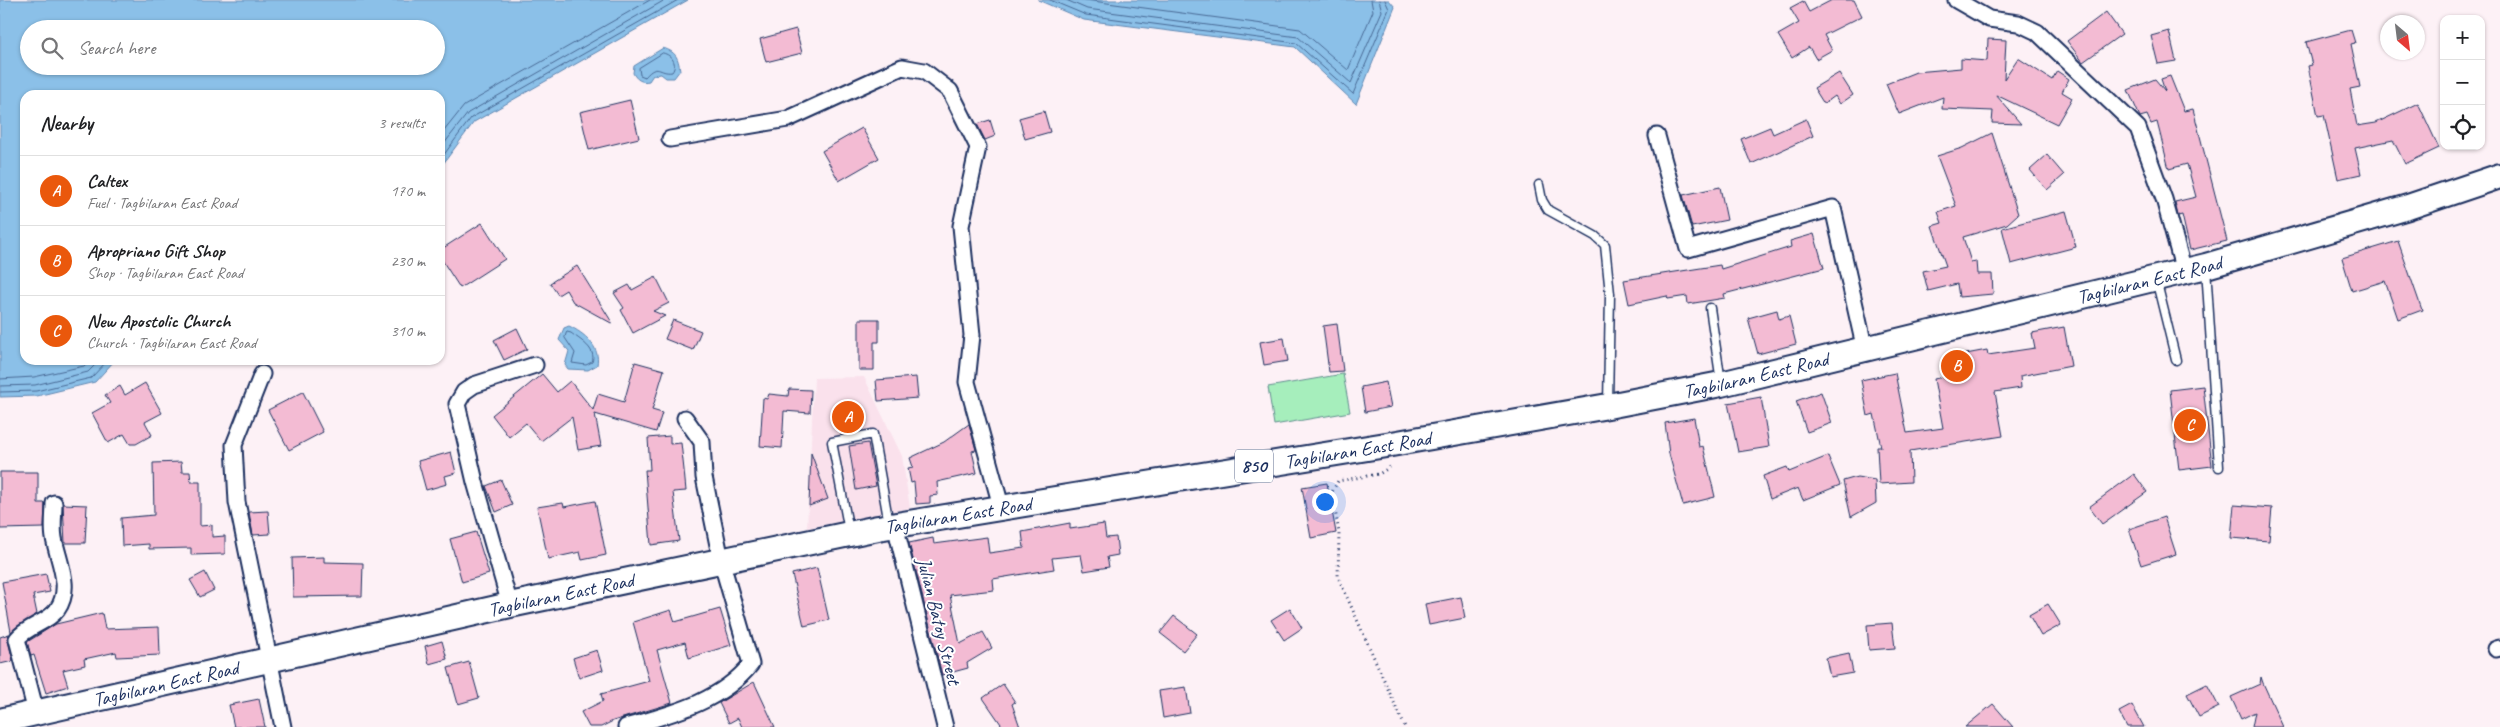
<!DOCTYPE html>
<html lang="en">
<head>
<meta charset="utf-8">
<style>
  :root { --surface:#fff; --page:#f6f6f6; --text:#202124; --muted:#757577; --line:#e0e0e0; --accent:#ea580c }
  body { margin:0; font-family:Caveat,sans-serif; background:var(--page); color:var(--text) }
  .controls { position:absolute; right:15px; top:15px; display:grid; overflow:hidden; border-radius:10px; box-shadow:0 1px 4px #0004 }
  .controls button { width:45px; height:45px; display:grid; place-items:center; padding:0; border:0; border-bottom:1px solid var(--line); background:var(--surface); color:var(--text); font:25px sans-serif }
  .compass { position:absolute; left:2380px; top:15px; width:45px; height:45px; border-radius:50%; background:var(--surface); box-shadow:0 1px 4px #0004; rotate:152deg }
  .you { position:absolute; left:1324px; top:501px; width:18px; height:18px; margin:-12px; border:4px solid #fff; border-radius:50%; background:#1a73e8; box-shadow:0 0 0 8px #1a73e833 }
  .badge { display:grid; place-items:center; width:32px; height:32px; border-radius:50%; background:var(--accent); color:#fff; font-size:16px; font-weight:700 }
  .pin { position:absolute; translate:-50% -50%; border:2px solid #fff; box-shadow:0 1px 5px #0006 }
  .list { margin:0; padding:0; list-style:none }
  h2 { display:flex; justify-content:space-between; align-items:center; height:65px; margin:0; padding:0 20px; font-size:21px }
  h2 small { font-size:16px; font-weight:400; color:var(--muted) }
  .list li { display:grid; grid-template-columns:32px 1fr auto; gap:15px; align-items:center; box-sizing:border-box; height:70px; padding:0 20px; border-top:1px solid var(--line) }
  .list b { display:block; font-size:19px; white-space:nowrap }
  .list p { margin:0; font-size:16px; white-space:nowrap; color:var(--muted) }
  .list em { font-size:16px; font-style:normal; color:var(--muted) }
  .icon { flex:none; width:28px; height:28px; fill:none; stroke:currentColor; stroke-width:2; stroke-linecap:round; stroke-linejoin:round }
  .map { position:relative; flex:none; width:2500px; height:727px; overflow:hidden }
  .search { position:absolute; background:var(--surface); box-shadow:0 1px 4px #0004; left:20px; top:20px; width:425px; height:55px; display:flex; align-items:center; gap:12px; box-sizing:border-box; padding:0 18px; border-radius:28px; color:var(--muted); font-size:19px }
  .panel { position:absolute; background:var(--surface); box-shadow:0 1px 4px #0004; left:20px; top:90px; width:425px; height:275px; border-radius:15px }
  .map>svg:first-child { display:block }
</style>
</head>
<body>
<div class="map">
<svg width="2500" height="727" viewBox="0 0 2500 727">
  <rect width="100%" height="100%" fill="#fdf1f6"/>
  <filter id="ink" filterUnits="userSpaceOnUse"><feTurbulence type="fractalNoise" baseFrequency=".02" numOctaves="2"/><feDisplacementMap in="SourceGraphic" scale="10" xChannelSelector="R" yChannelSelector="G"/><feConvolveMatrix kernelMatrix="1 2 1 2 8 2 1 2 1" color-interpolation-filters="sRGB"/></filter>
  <g filter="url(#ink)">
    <polygon fill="#fae1ec" points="864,377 902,456 910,508 807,528 814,378"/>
    <polygon fill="#a6eebc" stroke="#608e8d" points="1343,374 1350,412 1274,425 1268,387"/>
    <g fill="#8bc0e8" stroke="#5e86b1" fill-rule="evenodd">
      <path d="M 0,0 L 688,0 L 474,122 L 440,168 L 440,95 L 25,95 L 25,360 L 115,360 L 95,382 L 37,396 L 0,397 ZM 29,29 L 436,29 L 436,66 L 29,66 Z"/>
      <polygon points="1038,0 1389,0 1395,7 1356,104 1295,47 1084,20"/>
      <path d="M 663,48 C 676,52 678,57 680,70 L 674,78 L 666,78 L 661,74 L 653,75 L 649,81 C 641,83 636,79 633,73 L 634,66 Z"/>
      <path d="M 569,326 C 584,333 601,347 597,365 L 588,370 L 568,369 L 565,365 L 569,351 L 559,340 L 564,328 Z"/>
    </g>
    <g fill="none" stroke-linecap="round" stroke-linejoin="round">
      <g stroke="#486995" stroke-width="1">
        <polyline points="1050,0 1086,15 1296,43 1353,94 1389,9 1385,0"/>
        <polyline points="1066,0 1087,9 1298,37 1351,83 1382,11 1379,0"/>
        <polyline points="1085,0 1300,29 1348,70 1373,11 1371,0"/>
        <path d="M 663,53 C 672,55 678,64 672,72 C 659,74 658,62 645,77 L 640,75 L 639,68 Z"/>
        <polyline points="440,136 464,106 650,0"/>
        <polyline points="440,149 468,113 665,0"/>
        <polyline points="440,160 471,118 678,0"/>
        <path d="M 567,332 L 571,333 C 580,340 597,349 592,362 L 586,365 L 572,363 L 575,353 L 565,338 Z"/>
        <polyline points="0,379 34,377 84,366 90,360"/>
        <polyline points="0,386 35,385 88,372 100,360"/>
        <polyline points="0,392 36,391 91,378 108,360"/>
      </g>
    </g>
    <g fill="#f3bbd3" stroke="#1b2f5e">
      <polygon points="1832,0 1854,0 1862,16 1824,35 1832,50 1816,59 1809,47 1792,58 1778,35 1799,23 1790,8 1803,1 1809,12"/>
      <polygon points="2106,12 2122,34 2083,62 2067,41"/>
      <polygon points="796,29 802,53 766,62 760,39"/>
      <polygon points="2351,30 2355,43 2351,44 2360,87 2350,89 2357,126 2376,123 2418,103 2439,148 2405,164 2393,140 2355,148 2361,174 2338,179 2324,115 2318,116 2308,66 2312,65 2306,42"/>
      <polygon points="2169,31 2176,61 2158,64 2151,36"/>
      <polygon points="1988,39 2006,40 2004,79 2018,58 2052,80 2057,71 2069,79 2062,92 2072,98 2057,124 1996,95 2021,124 1992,123 1993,111 1942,109 1943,97 1899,114 1886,84 1916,72 1961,68 1961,59 1987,61"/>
      <polygon points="1839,73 1853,95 1840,104 1835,96 1824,104 1814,88"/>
      <polygon points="2170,76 2184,111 2193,109 2227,241 2190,250 2182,215 2178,216 2175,202 2196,197 2187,164 2169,169 2157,122 2151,124 2147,115 2140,117 2128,90 2155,79 2165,91 2161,79"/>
      <polygon points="630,100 639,138 589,150 580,112"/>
      <polygon points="1044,111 1050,132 1025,139 1019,118"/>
      <polygon points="1806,119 1813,136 1751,164 1741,139 1770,127 1773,134"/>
      <polygon points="990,120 995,136 985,140 977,124"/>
      <polygon points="862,128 879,158 839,181 822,151"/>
      <polygon points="1992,133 2018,214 2007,224 1963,237 1971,262 1976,261 1977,274 1992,274 1993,294 1959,297 1957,284 1928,291 1923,271 1946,266 1932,226 1942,223 1938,212 1956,206 1937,156 1962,148"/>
      <polygon points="2047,155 2064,175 2047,190 2030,170"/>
      <polygon points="1720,187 1727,220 1692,227 1683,195"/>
      <polygon points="2066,211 2076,247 2011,264 2002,228"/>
      <polygon points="482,223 505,259 460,288 440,257 440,250"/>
      <polygon points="1814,234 1824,268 1724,294 1725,298 1688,304 1687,296 1668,299 1667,296 1629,304 1624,280 1720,265 1721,269 1791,247 1790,241"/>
      <polygon points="2398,241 2422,310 2398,319 2385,281 2352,291 2342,258"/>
      <polygon points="577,266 613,324 573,302 566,290 558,295 550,283"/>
      <polygon points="656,277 669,303 653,311 665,316 633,333 621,310 624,308 614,293 629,285 632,290"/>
      <polygon points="1777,310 1779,319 1789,316 1796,344 1758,354 1748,318"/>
      <polygon points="859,319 879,319 879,342 874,342 874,370 859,370"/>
      <polygon points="673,320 701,331 693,350 665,339"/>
      <polygon points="1337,324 1343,371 1329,372 1323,326"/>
      <polygon points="2064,327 2071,366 2020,376 2021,388 1995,392 2003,436 1910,451 1911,482 1879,484 1877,447 1881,447 1874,414 1868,416 1861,380 1895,373 1907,433 1943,428 1934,379 1948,376 1945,358 1987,350 1988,355 2035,348 2032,333"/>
      <polygon points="517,328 527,349 504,360 494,340"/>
      <polygon points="1284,338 1288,361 1264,365 1260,342"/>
      <polygon points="635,362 664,370 652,410 662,413 656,432 595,414 601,446 578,450 572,417 541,441 526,423 509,437 492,415 542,374 557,392 570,381 593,410 598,394 624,402"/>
      <polygon points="916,377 918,398 878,401 876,380"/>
      <polygon points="1386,382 1391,407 1365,412 1361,387"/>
      <polygon points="145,383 162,413 145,422 152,435 136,444 130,444 124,434 108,443 92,413 110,403 105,395 120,386 125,395"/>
      <polygon points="2203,386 2212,466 2179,470 2170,390"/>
      <polygon points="789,389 811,390 810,413 784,411 782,448 760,446 763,398 767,399 769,394 788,396"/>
      <polygon points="303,392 323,432 289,450 268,410"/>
      <polygon points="1821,392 1832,423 1807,432 1796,401"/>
      <polygon points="1761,397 1769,447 1738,452 1728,403"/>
      <polygon points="1694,418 1699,447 1703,446 1715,497 1683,505 1669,454 1665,423"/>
      <polygon points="969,424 976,450 972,451 977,473 937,482 938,495 930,496 930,503 916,504 914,482 911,483 908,468 913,467 910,458 944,442"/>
      <polygon points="670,436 670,444 681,443 684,470 686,491 673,492 679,541 651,545 645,470 650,470 648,438"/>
      <polygon points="868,443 876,486 856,490 849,446"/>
      <polygon points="451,452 456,473 445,476 447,484 426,490 418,461"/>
      <polygon points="811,453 828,499 809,506"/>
      <polygon points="1828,456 1840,485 1803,500 1798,488 1770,499 1763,476 1787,467 1789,472"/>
      <polygon points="181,462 182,472 190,472 191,482 200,482 200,526 212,525 212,537 225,536 225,554 191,555 191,548 149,549 149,544 122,546 121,518 154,515 153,463"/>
      <polygon points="0,472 38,472 38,503 45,503 44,528 0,529"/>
      <polygon points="2134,474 2147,492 2102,524 2089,507"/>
      <polygon points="1857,477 1875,480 1876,503 1851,517 1843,481"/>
      <polygon points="501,480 512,505 496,512 486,486"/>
      <polygon points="1327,483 1336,533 1311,538 1302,487"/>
      <polygon points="595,501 606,555 582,560 580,552 548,559 537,507 563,503 564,507"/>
      <polygon points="63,504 87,505 85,543 65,543"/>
      <polygon points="2234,505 2272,508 2269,541 2231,538"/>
      <polygon points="268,511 270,534 253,535 249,512"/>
      <polygon points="2164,517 2176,554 2141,565 2129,529"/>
      <polygon points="1070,523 1070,529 1104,524 1106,538 1116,537 1118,555 1107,557 1109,567 1084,571 1081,555 1052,558 1054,569 993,579 994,590 950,595 960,644 983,632 992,648 967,663 968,668 942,675 909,543 933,538 934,544 987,537 989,553 1024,548 1022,532"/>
      <polygon points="476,532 489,574 462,582 450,539"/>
      <polygon points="324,557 324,562 363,563 362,596 293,597 292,558"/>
      <polygon points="817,568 829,620 804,626 792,574"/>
      <polygon points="205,572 214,590 200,597 190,580"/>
      <polygon points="46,574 50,592 33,595 37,614 11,632 2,582"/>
      <polygon points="1461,597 1465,618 1429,625 1425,604"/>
      <polygon points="2048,604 2061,625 2041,636 2029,615"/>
      <polygon points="1290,608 1302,628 1284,640 1271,620"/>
      <polygon points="720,609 731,645 689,658 685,642 657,650 672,703 613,721 601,727 589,727 581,712 603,701 601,694 649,681 633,622 671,610 675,622"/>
      <polygon points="102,613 105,629 159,627 160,655 117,657 116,652 84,659 85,665 63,670 68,686 46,693 34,655 31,656 27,642 56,624"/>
      <polygon points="1174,616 1197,634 1183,651 1160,633"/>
      <polygon points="1892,623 1895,648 1869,650 1867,625"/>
      <polygon points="9,634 8,641 13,661 0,664 0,637"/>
      <polygon points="442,641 447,659 429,664 425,646"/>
      <polygon points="597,650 603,670 579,678 573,658"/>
      <polygon points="1849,653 1853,673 1830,677 1826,658"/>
      <polygon points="469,662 479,698 458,704 448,668"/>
      <polygon points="2261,677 2263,683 2283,727 2252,727 2255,712 2241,719 2231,697 2260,684"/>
      <polygon points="754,682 775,727 742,727 738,718 729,723 719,703"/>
      <polygon points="1003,684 1015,702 1012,704 1020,727 1003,727 983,698"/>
      <polygon points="2207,684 2219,707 2199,717 2187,694"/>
      <polygon points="1186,687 1190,713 1163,718 1159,691"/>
      <polygon points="259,699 265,727 234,727 229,705"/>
      <polygon points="1993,704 2013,727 1965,727"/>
      <polygon points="2132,705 2144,727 2127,727 2119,712"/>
    </g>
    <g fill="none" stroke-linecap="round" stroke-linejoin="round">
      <g stroke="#1b2f5e" stroke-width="11">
        <g id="service">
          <polyline points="1539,185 1542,200 1548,210 1595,236 1605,245 1610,294 1608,404"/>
          <polyline points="2206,268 2219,467"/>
          <polyline points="2156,279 2176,360"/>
          <polyline points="1710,308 1721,382"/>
          <polyline points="849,531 832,442 873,434 889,524"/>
        </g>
      </g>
      <g stroke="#1b2f5e" stroke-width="19">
        <g id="minor">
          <polyline points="1956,0 1989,19 2018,23 2037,32 2138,128 2164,199 2184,271"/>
          <polyline points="1657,136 1688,249 1833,208 1865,350"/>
          <polyline points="670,139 788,119 902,67 924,71 950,91 978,147 961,226 972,335 967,382 1001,506"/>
          <polyline points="262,374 234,445 237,502 283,727"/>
          <polyline points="895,525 945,727"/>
          <polyline points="510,605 475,482 457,404 464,392 474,385 535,365"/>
          <polyline points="2496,649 2500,648"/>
          <path d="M 36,712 L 17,639 C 27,626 47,623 57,610 C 73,588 58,561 54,538 C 52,527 54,514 54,503"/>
          <path d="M 626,727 C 671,714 721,702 751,664 L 721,560 L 704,477 L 702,442 L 685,418"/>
        </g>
      </g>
      <g stroke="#1b2f5e" stroke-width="28">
        <g id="primary">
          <path id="s1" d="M 0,721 L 510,605 L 878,528 L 1386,445 L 1608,406 L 1721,384 L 2206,266 L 2408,207 L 2500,176"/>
        </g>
      </g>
      <polyline stroke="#1b2f5e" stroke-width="3" stroke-dasharray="1 4" stroke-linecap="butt" points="1390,467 1379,474 1338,481 1332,492 1339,533 1338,577 1405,727"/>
      <use href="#service" stroke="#fff" stroke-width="8"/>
      <use href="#minor" stroke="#fff" stroke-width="15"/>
      <use href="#primary" stroke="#fff" stroke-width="24"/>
    </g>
  </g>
  <g text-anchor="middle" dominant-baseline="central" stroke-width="4" stroke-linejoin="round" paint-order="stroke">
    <rect fill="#fff" stroke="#5f6d8e" stroke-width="1" x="1235" y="449.5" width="38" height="33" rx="4"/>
    <g font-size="19" font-weight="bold" fill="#1b2f5e">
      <text x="1254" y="466">850</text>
    </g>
    <g font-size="20" fill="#1b2f5e" stroke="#fff">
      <text stroke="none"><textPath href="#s1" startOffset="2195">Tagbilaran East Road</textPath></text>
      <text stroke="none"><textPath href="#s1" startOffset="1790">Tagbilaran East Road</textPath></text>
      <text stroke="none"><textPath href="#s1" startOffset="1385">Tagbilaran East Road</textPath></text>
      <text stroke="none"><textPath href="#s1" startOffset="980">Tagbilaran East Road</textPath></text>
      <text stroke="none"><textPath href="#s1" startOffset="575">Tagbilaran East Road</textPath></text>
      <text transform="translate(939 621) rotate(76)">Julian Batoy Street</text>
      <text stroke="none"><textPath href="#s1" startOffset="170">Tagbilaran East Road</textPath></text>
    </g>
  </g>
</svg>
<div class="controls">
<button>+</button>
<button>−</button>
<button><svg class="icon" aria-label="locate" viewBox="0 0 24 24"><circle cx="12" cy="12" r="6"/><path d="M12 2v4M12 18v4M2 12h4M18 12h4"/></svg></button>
</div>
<svg class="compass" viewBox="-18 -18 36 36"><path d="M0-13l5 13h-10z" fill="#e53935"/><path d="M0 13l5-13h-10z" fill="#757577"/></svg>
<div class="you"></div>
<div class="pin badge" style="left:848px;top:417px">A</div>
<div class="pin badge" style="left:1957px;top:366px">B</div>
<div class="pin badge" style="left:2190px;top:425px">C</div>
<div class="search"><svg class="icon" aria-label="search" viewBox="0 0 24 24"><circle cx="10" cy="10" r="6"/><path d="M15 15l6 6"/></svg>Search here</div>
<section class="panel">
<h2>Nearby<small>3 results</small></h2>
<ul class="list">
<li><span class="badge">A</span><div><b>Caltex</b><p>Fuel · Tagbilaran East Road</p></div><em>170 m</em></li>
<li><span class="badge">B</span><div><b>Apropriano Gift Shop</b><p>Shop · Tagbilaran East Road</p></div><em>230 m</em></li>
<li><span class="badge">C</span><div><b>New Apostolic Church</b><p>Church · Tagbilaran East Road</p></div><em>310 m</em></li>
</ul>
</section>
</div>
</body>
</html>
